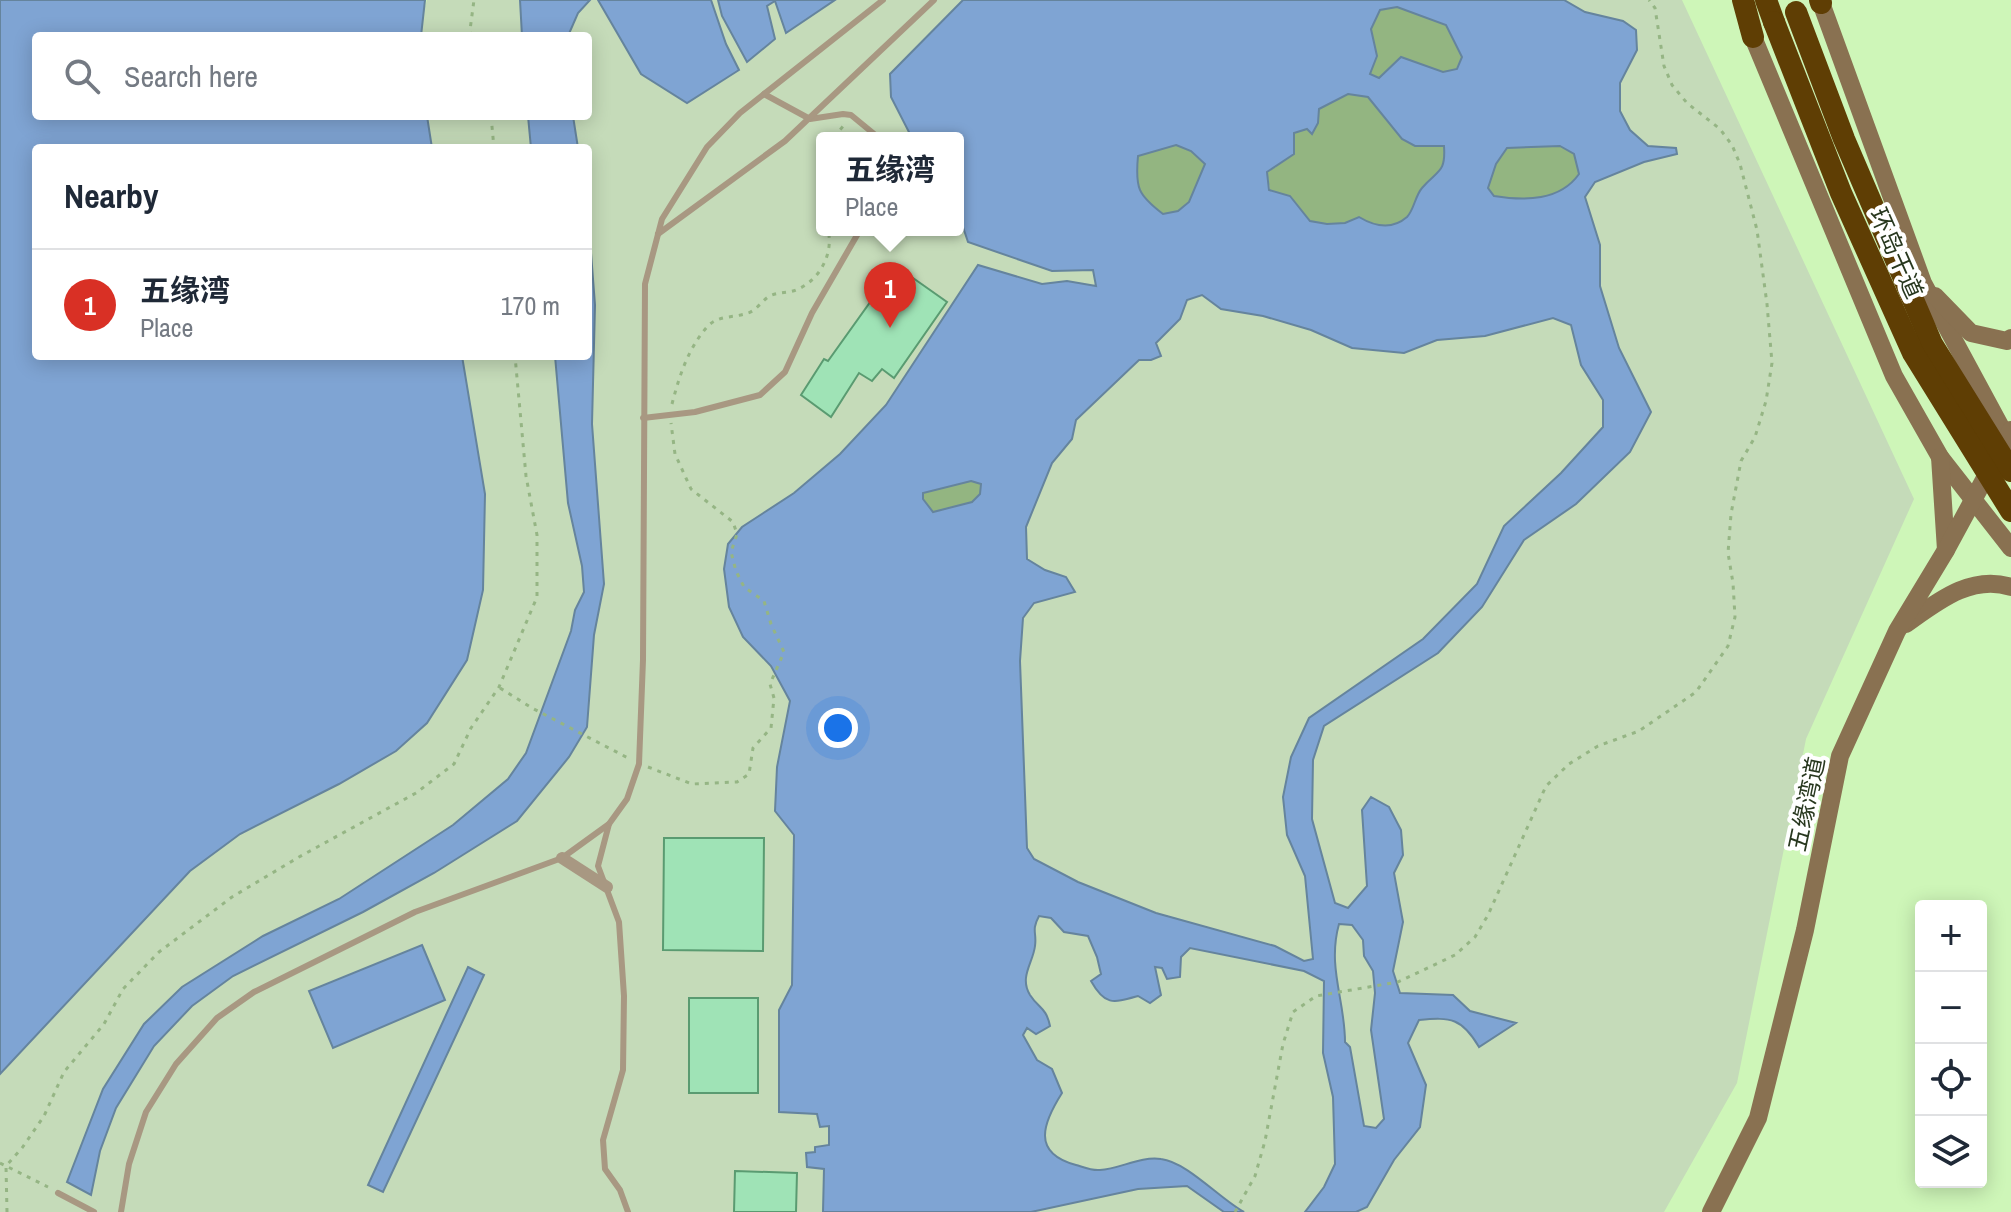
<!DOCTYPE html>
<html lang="en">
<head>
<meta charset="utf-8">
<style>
  :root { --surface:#fff; --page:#f2f2f3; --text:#1f2937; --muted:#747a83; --line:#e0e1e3; --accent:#d93025 }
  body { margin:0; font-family:"Archivo Narrow","Noto Sans SC",sans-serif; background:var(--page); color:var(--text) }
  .controls { position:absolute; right:24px; bottom:24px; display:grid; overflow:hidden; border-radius:8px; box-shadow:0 4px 20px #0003 }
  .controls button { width:72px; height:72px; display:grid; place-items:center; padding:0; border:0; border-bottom:2px solid var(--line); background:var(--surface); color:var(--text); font:40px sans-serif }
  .you { position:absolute; left:838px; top:728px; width:28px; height:28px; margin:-20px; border:6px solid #fff; border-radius:50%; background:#1a73e8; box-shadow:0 0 0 12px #1a73e833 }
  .badge { display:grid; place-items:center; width:52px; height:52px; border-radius:50%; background:var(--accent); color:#fff; font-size:26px; font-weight:700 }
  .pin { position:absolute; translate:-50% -66px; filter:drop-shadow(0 2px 4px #0008) }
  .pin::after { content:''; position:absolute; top:42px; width:28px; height:24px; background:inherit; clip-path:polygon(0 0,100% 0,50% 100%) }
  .popup { position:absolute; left:816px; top:132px; width:148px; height:104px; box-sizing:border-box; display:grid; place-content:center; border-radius:8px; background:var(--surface); filter:drop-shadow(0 2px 6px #0005); font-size:26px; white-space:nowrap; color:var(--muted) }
  .popup b { font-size:30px; color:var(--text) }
  .popup::after { content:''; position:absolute; left:50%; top:100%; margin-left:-16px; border:16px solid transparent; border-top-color:var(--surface) }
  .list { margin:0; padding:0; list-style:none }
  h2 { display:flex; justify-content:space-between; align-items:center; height:104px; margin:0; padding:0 32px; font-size:34px }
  h2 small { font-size:26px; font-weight:400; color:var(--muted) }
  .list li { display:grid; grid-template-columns:52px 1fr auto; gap:24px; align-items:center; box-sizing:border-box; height:112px; padding:0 32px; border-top:2px solid var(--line) }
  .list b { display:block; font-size:30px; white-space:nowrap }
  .list p { margin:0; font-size:26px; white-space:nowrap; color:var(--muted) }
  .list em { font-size:26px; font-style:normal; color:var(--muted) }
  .icon { flex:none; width:44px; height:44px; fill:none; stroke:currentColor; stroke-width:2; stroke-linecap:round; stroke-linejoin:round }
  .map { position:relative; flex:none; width:2011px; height:1212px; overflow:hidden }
  .search { position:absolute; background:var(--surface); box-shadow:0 4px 20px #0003; left:32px; top:32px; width:560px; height:88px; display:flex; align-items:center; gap:20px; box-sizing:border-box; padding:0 28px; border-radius:8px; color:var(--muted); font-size:30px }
  .panel { position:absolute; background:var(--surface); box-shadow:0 4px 20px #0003; left:32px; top:144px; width:560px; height:216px; border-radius:8px }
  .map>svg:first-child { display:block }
</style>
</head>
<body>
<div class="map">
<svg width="2011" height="1212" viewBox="0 0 2011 1212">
  <rect width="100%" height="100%" fill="#cef6b8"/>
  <path fill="#c5dbb9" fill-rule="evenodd" d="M 427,0 L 1682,0 L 1914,499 L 1806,739 L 1737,1083 L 1664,1212 L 0,1212 L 0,1074 L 190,871 L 240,834 L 339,784 L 396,751 L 483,590 L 485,494 L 462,356 L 588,356 L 588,148 L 432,148 L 427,116 L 588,116 L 588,36 L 421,36 L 422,16 ZM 822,138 L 958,138 L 958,230 L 822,230 Z"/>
  <g fill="#93b581">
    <polygon points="1397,7 1446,25 1463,57 1457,70 1443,72 1401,57 1379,79 1370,74 1377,56 1371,29 1380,10"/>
    <path d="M 1348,94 L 1368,97 L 1402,139 L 1415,146 L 1444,145 C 1446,173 1438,170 1422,188 C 1416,196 1414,210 1407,217 C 1393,230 1374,226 1359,217 L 1345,223 L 1327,224 L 1310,221 L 1290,196 L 1270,190 L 1267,172 L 1276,167 L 1294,133 L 1307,129 L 1312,134 L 1318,123 L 1319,109 Z"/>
    <path d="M 1176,145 L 1191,151 L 1205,164 L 1189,202 L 1178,211 L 1163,214 C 1138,194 1135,188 1138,156 Z"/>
    <path d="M 1560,146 L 1574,154 L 1579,174 C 1559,201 1525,201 1494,196 L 1488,188 L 1496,164 L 1507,148 Z"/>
    <polygon points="971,481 981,484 980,494 972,502 933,512 923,499 923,493"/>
  </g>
  <g fill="#7fa4d3" stroke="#65849d" stroke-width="2" fill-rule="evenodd">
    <polygon points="0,0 425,0 421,36 36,36 36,116 427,116 432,148 36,148 36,356 462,356 485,494 483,590 467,660 427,723 396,751 339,784 240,834 190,871 0,1074"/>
    <polygon points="520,0 590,0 578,13 568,36 522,36"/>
    <polygon points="598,0 711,0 726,44 739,70 687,103 641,74"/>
    <polygon points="718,0 835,0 786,33 775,1 767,6 775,39 747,62 722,16"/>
    <path d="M 963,0 L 1564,0 L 1585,12 L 1623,21 L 1636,30 L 1637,50 L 1620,83 L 1620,111 L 1630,130 L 1648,146 L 1676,148 L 1677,154 L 1644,162 L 1595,182 L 1585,197 L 1600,245 L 1600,286 L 1619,348 L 1651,412 L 1630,452 L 1576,504 L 1524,540 L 1482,607 L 1438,653 L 1324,726 L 1313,760 L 1312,819 L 1335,903 L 1348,908 L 1367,886 L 1362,810 L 1371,797 L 1389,807 L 1401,830 L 1403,855 L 1394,873 L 1403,922 L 1393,971 L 1400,993 L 1453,995 L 1470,1011 L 1516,1023 L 1479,1047 C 1462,1018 1451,1017 1419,1020 L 1408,1043 L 1426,1085 L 1420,1127 L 1394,1160 L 1367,1207 L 1356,1212 L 1305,1212 L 1324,1187 L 1335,1164 L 1333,1097 L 1323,1053 L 1324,981 L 1304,971 L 1190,948 L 1181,957 L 1180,977 L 1167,979 L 1162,968 L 1155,967 L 1161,995 L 1150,1003 L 1138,996 C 1113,1003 1105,1006 1091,981 L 1101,974 L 1097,957 L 1088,936 L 1064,932 L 1051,918 L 1039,916 C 1031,931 1037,932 1035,946 C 1033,963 1019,977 1030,995 C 1039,1009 1046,1007 1050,1026 L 1036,1034 L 1027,1028 L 1023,1035 L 1037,1060 L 1052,1069 L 1062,1093 C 1043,1123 1031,1153 1076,1165 C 1083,1167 1092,1171 1100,1170 C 1120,1169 1140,1156 1161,1159 C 1187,1162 1220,1199 1244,1212 L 1224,1212 L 1187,1186 L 1138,1189 L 1031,1212 L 823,1212 L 824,1169 L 807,1167 L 806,1153 L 815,1152 L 815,1147 L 829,1145 L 829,1126 L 820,1127 L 817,1114 L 779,1112 L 779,1010 L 792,985 L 794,835 L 775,811 L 777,767 L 790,701 L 771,666 L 743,637 L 729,607 L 724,569 L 728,544 L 742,527 L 794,493 L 840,454 L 886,405 L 978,265 L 1042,284 L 1067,281 L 1096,286 L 1093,270 L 1052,271 L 968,242 L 958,212 L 958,138 L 912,138 L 891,97 L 890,74 ZM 1397,7 L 1446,25 L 1462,57 L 1457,69 L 1443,72 L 1401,57 L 1379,78 L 1370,74 L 1377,56 L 1371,29 L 1380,10 ZM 1348,94 L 1368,97 L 1402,139 L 1415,146 L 1444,146 C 1446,174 1437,170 1422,188 C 1415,196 1414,210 1407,217 C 1392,230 1374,226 1359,217 L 1345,223 L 1327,224 L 1310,221 L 1290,196 L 1269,190 L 1267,172 L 1294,154 L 1294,133 L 1307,129 L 1312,134 L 1318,123 L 1319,109 ZM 1176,145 L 1191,151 L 1205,164 L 1189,202 L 1178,211 L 1163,214 C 1138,195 1135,188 1138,156 ZM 1560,146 L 1574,154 L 1579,174 C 1560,201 1525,201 1494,196 L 1488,188 L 1496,164 L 1507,148 ZM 1202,295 L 1221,309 L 1263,316 L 1311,330 L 1352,348 L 1404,353 L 1437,340 L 1485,336 L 1553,318 L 1571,325 L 1581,365 L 1603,400 L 1603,427 L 1561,473 L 1504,526 L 1477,584 L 1423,639 L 1309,718 L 1291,757 L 1283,797 L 1287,835 L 1305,876 L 1313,959 L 1304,961 L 1275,946 L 1156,913 L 1078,882 L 1034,859 L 1027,848 L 1020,661 L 1023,618 L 1034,603 L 1075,592 L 1066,577 L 1045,570 L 1027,559 L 1026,527 L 1052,463 L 1072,439 L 1076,420 L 1139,360 L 1151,360 L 1161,356 L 1156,343 L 1180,319 L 1187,300 ZM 971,481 L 981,484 L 980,494 L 972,502 L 933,512 L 923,499 L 923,493 ZM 1339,924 L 1352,925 L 1363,940 L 1364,956 L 1373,971 L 1375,993 L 1371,1030 L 1384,1119 L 1376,1128 L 1364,1126 L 1350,1047 L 1345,1042 C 1345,1000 1327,967 1339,924 Z"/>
    <polygon points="528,116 573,116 578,148 531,148"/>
    <polygon points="588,214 595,305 592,424 604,584 594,635 587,727 569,757 517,821 434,873 363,912 233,976 192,1006 154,1046 116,1108 100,1151 91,1195 67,1182 103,1089 144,1024 182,987 263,936 339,899 453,825 508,779 526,753 571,631 575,610 584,592 582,566 568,503 555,356 588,356"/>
    <polygon points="422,945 445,1000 333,1048 309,991"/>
    <polygon points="468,967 484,975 383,1192 368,1185"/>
  </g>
  <g fill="#9fe3b6" stroke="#5a9b71" stroke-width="2">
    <polygon points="896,266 947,302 894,378 882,369 872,381 859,373 831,417 801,395 824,359 828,361"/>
    <polygon points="664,838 764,838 763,951 663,950"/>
    <rect x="689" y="998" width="69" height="95"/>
    <polygon points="735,1171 797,1173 796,1212 734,1212"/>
  </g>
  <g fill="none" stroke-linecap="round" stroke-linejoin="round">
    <g stroke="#95b584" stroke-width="3" stroke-dasharray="4 6" stroke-linecap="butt">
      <polyline points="471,36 470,30 474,0"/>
      <polyline points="491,116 494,148"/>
      <polyline points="837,138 836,135 844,125"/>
      <path d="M 672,404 C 679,377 688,348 708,326 C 718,315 735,318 748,313 C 758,310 763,298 772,295 C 780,292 789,293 796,290 C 819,281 834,254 828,230"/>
      <polyline points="500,688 532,708 630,759"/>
      <polyline points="648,767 692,784 737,782 749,774 753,748 771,728 774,698 770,684 784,652 771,624 764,601 744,587 736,571 731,552 737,534 733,522 691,489 675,454 671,423"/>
      <polyline points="0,1163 48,1187"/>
      <polyline points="7,1212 6,1166 22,1148 44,1116 64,1072 104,1024 123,989 159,952 232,897 299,857 416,793 454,764 471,728 499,687 537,597 537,535 526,476 515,356"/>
      <polyline points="1235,1212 1255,1176 1265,1141 1283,1044 1293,1012 1316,996 1398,982 1455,955 1475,937 1488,915 1546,786 1569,764 1598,746 1639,731 1696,692 1728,646 1735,617 1733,583 1728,553 1731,514 1741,461 1755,437 1766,401 1772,363 1767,304 1757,230 1740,164 1732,145 1720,129 1687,103 1672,85 1664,66 1655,8 1649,0"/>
    </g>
    <g stroke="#a89882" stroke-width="6">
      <polyline points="764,94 810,119 843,114 851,115 879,138"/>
      <polyline points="658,234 785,141 934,0"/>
      <polyline points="643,418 695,412 760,395 785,372 812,313 860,230"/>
      <polyline points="609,824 598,866 619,922 624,996 623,1070 603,1140 605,1169 620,1190 628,1212"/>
      <polyline points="58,1193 94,1212"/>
      <polyline points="121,1212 129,1164 146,1112 176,1064 217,1018 254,992 415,912 562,858 609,824 627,799 639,764 643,660 645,284 662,219 707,147 740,113 883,0"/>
    </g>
    <polyline stroke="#a89882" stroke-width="12" points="562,858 607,887"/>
    <g stroke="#897151" stroke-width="18">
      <polyline points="1820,0 1923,283 2011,446"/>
      <polyline points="1748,25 1894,376 1940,457 2011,548"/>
      <polyline points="1935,296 1971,333 2007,341 2011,338"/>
      <polyline points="1940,457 1946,550"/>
      <path d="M 1906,624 C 1937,602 1971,574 2011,587"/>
      <polyline points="1711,1212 1758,1118 1805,930 1840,756 1897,631 1946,550 2011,430"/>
    </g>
    <g stroke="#5f3e04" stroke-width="22">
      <polyline points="1743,0 1753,37"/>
      <polyline points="1766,0 1774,22"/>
      <polyline points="1820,0 1821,3"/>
    </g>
    <g stroke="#5f3e04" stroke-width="22">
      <polyline points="1796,12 1844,139 1932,344 2011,471"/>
      <polyline points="1774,22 1841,193 1913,353 2011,511"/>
    </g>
  </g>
  <g text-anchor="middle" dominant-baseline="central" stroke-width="8" stroke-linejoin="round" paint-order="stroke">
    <g font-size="24" fill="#28381f" stroke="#fff">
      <text transform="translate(1897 253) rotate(66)">环岛干道</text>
      <text transform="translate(1806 804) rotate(-78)">五缘湾道</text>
    </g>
  </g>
</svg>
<div class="controls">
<button>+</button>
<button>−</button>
<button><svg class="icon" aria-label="locate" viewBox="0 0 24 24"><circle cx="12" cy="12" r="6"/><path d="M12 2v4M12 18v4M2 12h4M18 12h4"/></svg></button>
<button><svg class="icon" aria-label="layers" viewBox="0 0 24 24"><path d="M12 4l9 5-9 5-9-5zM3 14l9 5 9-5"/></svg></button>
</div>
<div class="you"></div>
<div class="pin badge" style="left:890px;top:328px">1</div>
<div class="popup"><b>五缘湾</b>Place</div>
<div class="search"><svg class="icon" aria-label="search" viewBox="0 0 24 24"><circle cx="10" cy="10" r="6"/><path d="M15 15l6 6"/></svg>Search here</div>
<section class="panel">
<h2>Nearby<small></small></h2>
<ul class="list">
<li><span class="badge">1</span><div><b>五缘湾</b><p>Place</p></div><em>170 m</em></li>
</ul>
</section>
</div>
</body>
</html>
